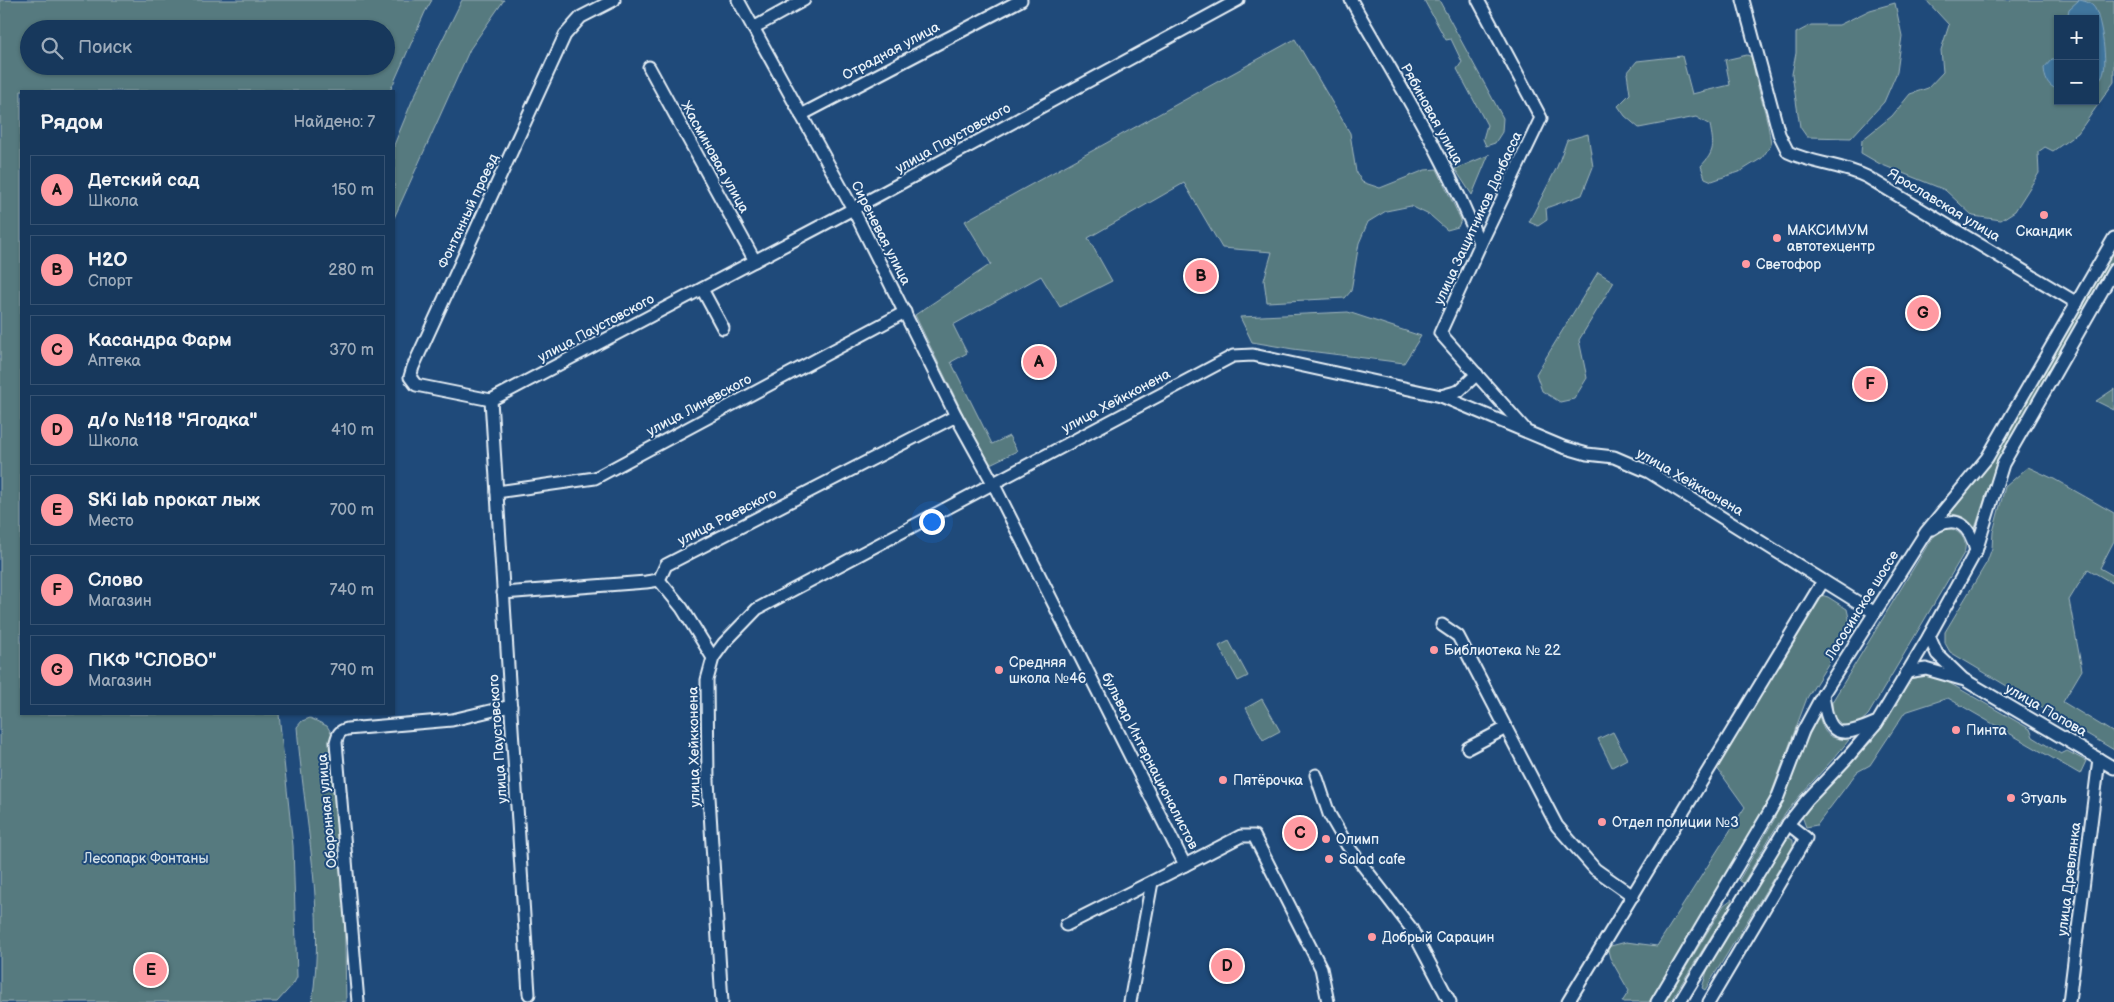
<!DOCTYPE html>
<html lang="ru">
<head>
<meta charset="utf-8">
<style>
  :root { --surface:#17385c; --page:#244365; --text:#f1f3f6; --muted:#9eacbb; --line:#365272; --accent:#ff9aa2 }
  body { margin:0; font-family:"Balsamiq Sans",sans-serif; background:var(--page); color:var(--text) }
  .controls { position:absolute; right:15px; top:15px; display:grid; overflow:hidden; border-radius:0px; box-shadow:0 1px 4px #0004 }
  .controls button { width:45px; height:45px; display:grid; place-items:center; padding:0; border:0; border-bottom:1px solid var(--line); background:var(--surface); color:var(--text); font:25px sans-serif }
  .you { position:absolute; left:931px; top:521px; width:18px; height:18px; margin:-12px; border:4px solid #fff; border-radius:50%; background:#1a73e8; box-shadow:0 0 0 8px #1a73e833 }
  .badge { display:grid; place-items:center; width:32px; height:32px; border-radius:50%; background:var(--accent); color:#111; font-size:16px; font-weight:700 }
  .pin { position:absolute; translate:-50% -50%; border:2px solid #fff; box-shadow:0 1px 5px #0006 }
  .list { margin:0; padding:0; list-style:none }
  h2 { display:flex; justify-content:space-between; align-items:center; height:65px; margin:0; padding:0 20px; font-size:21px }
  h2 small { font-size:16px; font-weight:400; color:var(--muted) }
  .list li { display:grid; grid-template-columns:32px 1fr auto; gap:15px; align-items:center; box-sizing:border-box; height:70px; margin:0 10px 10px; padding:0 10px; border:1px solid var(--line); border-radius:0px }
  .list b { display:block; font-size:19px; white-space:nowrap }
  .list p { margin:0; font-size:16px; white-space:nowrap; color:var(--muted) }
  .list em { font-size:16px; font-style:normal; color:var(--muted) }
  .icon { flex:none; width:28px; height:28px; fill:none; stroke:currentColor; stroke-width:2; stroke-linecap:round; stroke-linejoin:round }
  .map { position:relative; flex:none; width:2114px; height:1002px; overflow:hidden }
  .search { position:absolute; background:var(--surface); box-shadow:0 1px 4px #0004; left:20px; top:20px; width:375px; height:55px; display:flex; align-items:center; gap:12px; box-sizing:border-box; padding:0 18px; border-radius:28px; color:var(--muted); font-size:19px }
  .panel { position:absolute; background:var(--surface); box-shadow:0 1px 4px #0004; left:20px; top:90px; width:375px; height:625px; border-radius:0px }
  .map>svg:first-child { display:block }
</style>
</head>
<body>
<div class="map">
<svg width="2114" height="1002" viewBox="0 0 2114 1002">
  <rect width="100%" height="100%" fill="#1f4a7a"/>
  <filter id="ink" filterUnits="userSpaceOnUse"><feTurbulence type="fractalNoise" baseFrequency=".02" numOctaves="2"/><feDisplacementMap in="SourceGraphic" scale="10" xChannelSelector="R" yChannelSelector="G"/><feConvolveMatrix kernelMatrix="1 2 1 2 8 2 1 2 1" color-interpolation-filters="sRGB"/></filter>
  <g filter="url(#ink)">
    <g fill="#577a7f" stroke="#a0b6bc" fill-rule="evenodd">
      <path d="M 0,0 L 432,0 L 425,12 L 390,91 L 21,91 L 21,714 L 279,714 L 293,846 L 297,977 L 294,983 L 277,1002 L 0,1002 ZM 29,29 L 386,29 L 386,66 L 29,66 Z"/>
      <polygon points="462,0 504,0 470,49 394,218 394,145 412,101"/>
      <polygon points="1424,0 1439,0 1503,118 1502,132 1495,143 1486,146 1483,139 1487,125 1457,69 1462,62 1451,39 1446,40"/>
      <path d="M 1926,0 L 2114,0 L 2114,82 L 2078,133 L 2053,151 L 2045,147 L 2038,152 L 2039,173 L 2015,211 L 2001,220 L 1973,216 L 1945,190 L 1880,164 L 1861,153 L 1862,140 L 1892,116 L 1910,94 L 1928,88 L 1943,72 L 1941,50 L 1949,25 ZM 2058,19 L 2095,19 L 2095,101 L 2058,101 Z"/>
      <polygon points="1895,3 1902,36 1897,72 1884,102 1851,138 1807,137 1800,127 1792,74 1796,53 1796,33 1811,25 1839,25 1870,10"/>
      <polygon points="1295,39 1350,133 1356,172 1362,182 1380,188 1425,170 1437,169 1461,220 1458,227 1447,230 1431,216 1411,206 1386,211 1368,222 1359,243 1351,291 1345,298 1267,302 1264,280 1272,252 1222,248 1184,183 1088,238 1112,281 1060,307 1041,276 953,325 967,353 951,362 992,444 1009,436 1017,451 988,465 915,315 991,264 965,221"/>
      <path d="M 1747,55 L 1752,57 C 1756,88 1768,113 1771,145 L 1762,158 L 1741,171 L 1712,181 L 1705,178 L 1701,166 C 1715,151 1714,146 1710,125 L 1696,117 L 1639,128 L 1625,116 L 1618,106 L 1630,94 L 1627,73 L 1637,61 L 1682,56 L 1692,94 L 1730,85 L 1725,60 Z"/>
      <polygon points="1588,134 1593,167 1582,195 1546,208 1547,220 1538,226 1529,222 1557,167 1567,140"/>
      <polygon points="1489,155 1489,154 1472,195 1455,169"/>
      <path d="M 2114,249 L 2114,260 L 1997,462 L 1975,528 C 1967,518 1962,515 1950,514 L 1993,460 Z"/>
      <polygon points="1598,272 1614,282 1579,340 1587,378 1574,399 1560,402 1542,391 1536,374"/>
      <polygon points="1348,312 1421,336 1404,363 1293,349 1252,342 1240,317"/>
      <polygon points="2114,389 2114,410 2096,401"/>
      <polygon points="2028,467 2054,479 2114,513 2114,541 2100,568 2114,576 2114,584 2088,569 2069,600 2082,670 2063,702 2114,733 2114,750 1950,652 1945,643 1945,632 1987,562 1992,548 1993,532 2005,487"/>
      <path d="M 1952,529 C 1962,533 1968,542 1964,553 L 1868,715 L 1856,726 L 1842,725 L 1833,716 L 1832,702 L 1933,536 L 1942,530 Z"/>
      <polygon points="1821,595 1828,597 1847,609 1851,627 1807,698 1764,813 1649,1002 1622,1002 1629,991 1610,958 1607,947 1626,942 1657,946 1745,807 1717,768 1818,597"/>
      <polygon points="1229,641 1248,676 1238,681 1219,646"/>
      <polygon points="1926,674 1944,680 2030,729 2033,737 2061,754 2067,751 2086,761 2080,774 1948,698 1905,712 1870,765 1857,772 1817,825 1806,827 1802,816 1817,798 1872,741 1912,678"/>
      <polygon points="1262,699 1280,731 1263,740 1246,708"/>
      <path d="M 1819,716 C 1825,736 1828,738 1849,740 C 1830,765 1807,785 1788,810 C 1771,833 1758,859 1743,883 L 1739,880 L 1774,820 L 1802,748 Z"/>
      <path d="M 310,718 L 327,726 L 332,734 L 344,897 L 346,1002 L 312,1002 C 326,912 304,817 297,727 L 302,721 Z"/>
      <polygon points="1613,732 1627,759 1612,767 1598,739"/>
      <polygon points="1789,838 1793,840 1793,846 1705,990 1702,988 1708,968 1785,841"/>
      <polygon points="1732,899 1730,906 1670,1002 1665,1002 1724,905"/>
    </g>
    <g fill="#40759d" stroke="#83a7c1">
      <path d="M 2079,0 C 2084,1 2089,2 2093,6 C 2101,13 2107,61 2104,71 C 2103,77 2100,81 2095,84 L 2095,19 L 2067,19 L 2069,9 Z"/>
      <path d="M 2052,59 L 2058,59 L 2058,90 C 2047,85 2045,79 2044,68 Z"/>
    </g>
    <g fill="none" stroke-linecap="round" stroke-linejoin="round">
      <g stroke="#e8f1f8" stroke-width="15">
        <g id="minor">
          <polyline points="738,0 853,209 956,416 993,483 1185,865 1066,925"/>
          <path d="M 1351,0 C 1396,80 1447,159 1480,245"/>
          <polyline points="1478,0 1541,118 1480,245 1440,333 1524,428"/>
          <path d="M 1743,0 L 1779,134 L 1788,152 C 1813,164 1841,164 1867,177 L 2077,303"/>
          <polyline points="753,28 804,0"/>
          <polyline points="649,67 755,261"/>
          <polyline points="801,115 1021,0"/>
          <polyline points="702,289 723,328"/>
          <polyline points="1441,396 1459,391 1477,374"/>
          <polyline points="491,400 853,209 1238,0"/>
          <polyline points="491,400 529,994"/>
          <polyline points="491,400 416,385 410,377 413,367 565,35 581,17 614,0"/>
          <polyline points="497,492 595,478 905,312"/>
          <path d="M 1932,529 C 1956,513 1970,525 1976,551"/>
          <polyline points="659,580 682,608 713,658"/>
          <polyline points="503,593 646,582 659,580 666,565 956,416"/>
          <polyline points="1442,625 1458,636 1557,826 1595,869 1633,896"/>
          <polyline points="1929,636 1937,654 1963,679 2114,768"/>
          <polyline points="1907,672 1926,669 1961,679"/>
          <path d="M 1823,694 C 1828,737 1838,739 1875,723"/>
          <polyline points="1468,748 1506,728"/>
          <polyline points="1316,775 1329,814 1347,845 1411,928 1450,1002"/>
          <polyline points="1185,865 1241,836 1254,836 1321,968 1328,1002"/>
          <path d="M 358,1002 L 336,742 C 338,734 339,731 347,729 L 452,720 L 511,706"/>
          <polyline points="722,1002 708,781 707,680 713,658 724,643 757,609 1233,356 1253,355 1441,396 1563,447 1587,454 1614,457 1649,472 1875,613"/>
          <polyline points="1130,1002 1152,882"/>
          <polyline points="1568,1002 1823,581"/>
          <polyline points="1657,1002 1777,799 1803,731 1823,694 1926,532 1987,458 2114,238"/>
          <polyline points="1680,1002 1788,824 1807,800 1847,758 1877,723 1929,636 1976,551 2003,464 2114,270"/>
          <polyline points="1709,1002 1806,838 1788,824"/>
          <polyline points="2069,1002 2099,759"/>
        </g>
      </g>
      <use href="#minor" stroke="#1f4a7a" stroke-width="11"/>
    </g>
  </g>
  <g fill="#ff9aa2" stroke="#1f4a7a" stroke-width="2">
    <circle cx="2044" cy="215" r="5"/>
    <circle cx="1777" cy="238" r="5"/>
    <circle cx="1746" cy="264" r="5"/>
    <circle cx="1434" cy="650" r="5"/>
    <circle cx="999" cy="670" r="5"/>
    <circle cx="1956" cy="730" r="5"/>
    <circle cx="1223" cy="780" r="5"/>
    <circle cx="2011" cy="798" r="5"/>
    <circle cx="1602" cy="822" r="5"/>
    <circle cx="1326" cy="839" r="5"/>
    <circle cx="1329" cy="859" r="5"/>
    <circle cx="1372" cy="937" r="5"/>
  </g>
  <g text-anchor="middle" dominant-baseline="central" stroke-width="4" stroke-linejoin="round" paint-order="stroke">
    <g font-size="14" fill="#e8f1f8" stroke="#1f4a7a">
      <text transform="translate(891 51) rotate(-28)">Отрадная улица</text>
      <text transform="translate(1432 114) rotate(61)">Рябиновая улица</text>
      <text transform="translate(953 138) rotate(-29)">улица Паустовского</text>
      <text transform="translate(715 157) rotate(61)">Жасминовая улица</text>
      <text transform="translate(1944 205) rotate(31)">Ярославская улица</text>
      <text transform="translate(468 211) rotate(-65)">Фонтанный проезд</text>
      <text transform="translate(1478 218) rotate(-65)">улица Защитников Донбасса</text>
      <text transform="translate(881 233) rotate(63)">Сиреневая улица</text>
      <text transform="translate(596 328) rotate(-28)">улица Паустовского</text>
      <text transform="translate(1116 401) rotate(-28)">улица Хейкконена</text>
      <text transform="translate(699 405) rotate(-28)">улица Линевского</text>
      <text transform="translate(1690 482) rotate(30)">улица Хейкконена</text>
      <text transform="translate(727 517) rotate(-27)">улица Раевского</text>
      <text transform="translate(1862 605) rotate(-58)">Лососинское шоссе</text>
      <text transform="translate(2046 710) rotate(30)">улица Попова</text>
      <text transform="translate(498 739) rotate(-94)">улица Паустовского</text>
      <text transform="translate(694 747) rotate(-91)">улица Хейкконена</text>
      <text transform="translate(1150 761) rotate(63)">бульвар Интернационалистов</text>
      <text transform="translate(327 811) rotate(-95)">Оборонная улица</text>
      <text transform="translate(2069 879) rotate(-83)">улица Древлянка</text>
    </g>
    <g font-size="14" fill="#e8f1f8" stroke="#1f4a7a" text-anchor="start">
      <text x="1787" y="230">МАКСИМУМ<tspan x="1787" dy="16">автотехцентр</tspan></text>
      <text x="2044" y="231" text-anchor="middle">Скандик</text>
      <text x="1756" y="264">Светофор</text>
      <text x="1444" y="650">Библиотека № 22</text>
      <text x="1009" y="662">Средняя<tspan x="1009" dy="16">школа №46</tspan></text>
      <text x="1966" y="730">Пинта</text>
      <text x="1233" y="780">Пятёрочка</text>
      <text x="2021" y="798">Этуаль</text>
      <text x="1612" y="822">Отдел полиции №3</text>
      <text x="1336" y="839">Олимп</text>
      <text x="1339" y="859">Salad cafe</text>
      <text x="1382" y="937">Добрый Сарацин</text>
    </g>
    <g font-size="14" fill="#d2dfe6" stroke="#1f4a7a">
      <text x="146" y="858">Лесопарк Фонтаны</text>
    </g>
  </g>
</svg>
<div class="controls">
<button>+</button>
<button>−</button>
</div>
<div class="you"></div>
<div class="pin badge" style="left:1039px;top:362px">A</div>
<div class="pin badge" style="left:1201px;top:276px">B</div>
<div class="pin badge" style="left:1300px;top:833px">C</div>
<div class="pin badge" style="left:1227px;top:966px">D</div>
<div class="pin badge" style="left:151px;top:970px">E</div>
<div class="pin badge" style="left:1870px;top:384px">F</div>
<div class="pin badge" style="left:1923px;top:313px">G</div>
<div class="search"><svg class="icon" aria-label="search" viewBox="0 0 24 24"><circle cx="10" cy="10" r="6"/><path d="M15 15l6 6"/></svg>Поиск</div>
<section class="panel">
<h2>Рядом<small>Найдено: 7</small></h2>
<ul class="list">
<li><span class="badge">A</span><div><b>Детский сад</b><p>Школа</p></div><em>150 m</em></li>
<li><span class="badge">B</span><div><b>H2O</b><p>Спорт</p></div><em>280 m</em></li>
<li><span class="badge">C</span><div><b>Касандра Фарм</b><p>Аптека</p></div><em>370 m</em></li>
<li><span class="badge">D</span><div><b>д/о №118 &quot;Ягодка&quot;</b><p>Школа</p></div><em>410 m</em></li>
<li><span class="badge">E</span><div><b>SKi lab прокат лыж</b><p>Место</p></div><em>700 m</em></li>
<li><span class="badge">F</span><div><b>Слово</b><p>Магазин</p></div><em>740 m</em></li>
<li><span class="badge">G</span><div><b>ПКФ &quot;СЛОВО&quot;</b><p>Магазин</p></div><em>790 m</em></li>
</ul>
</section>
</div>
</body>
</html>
